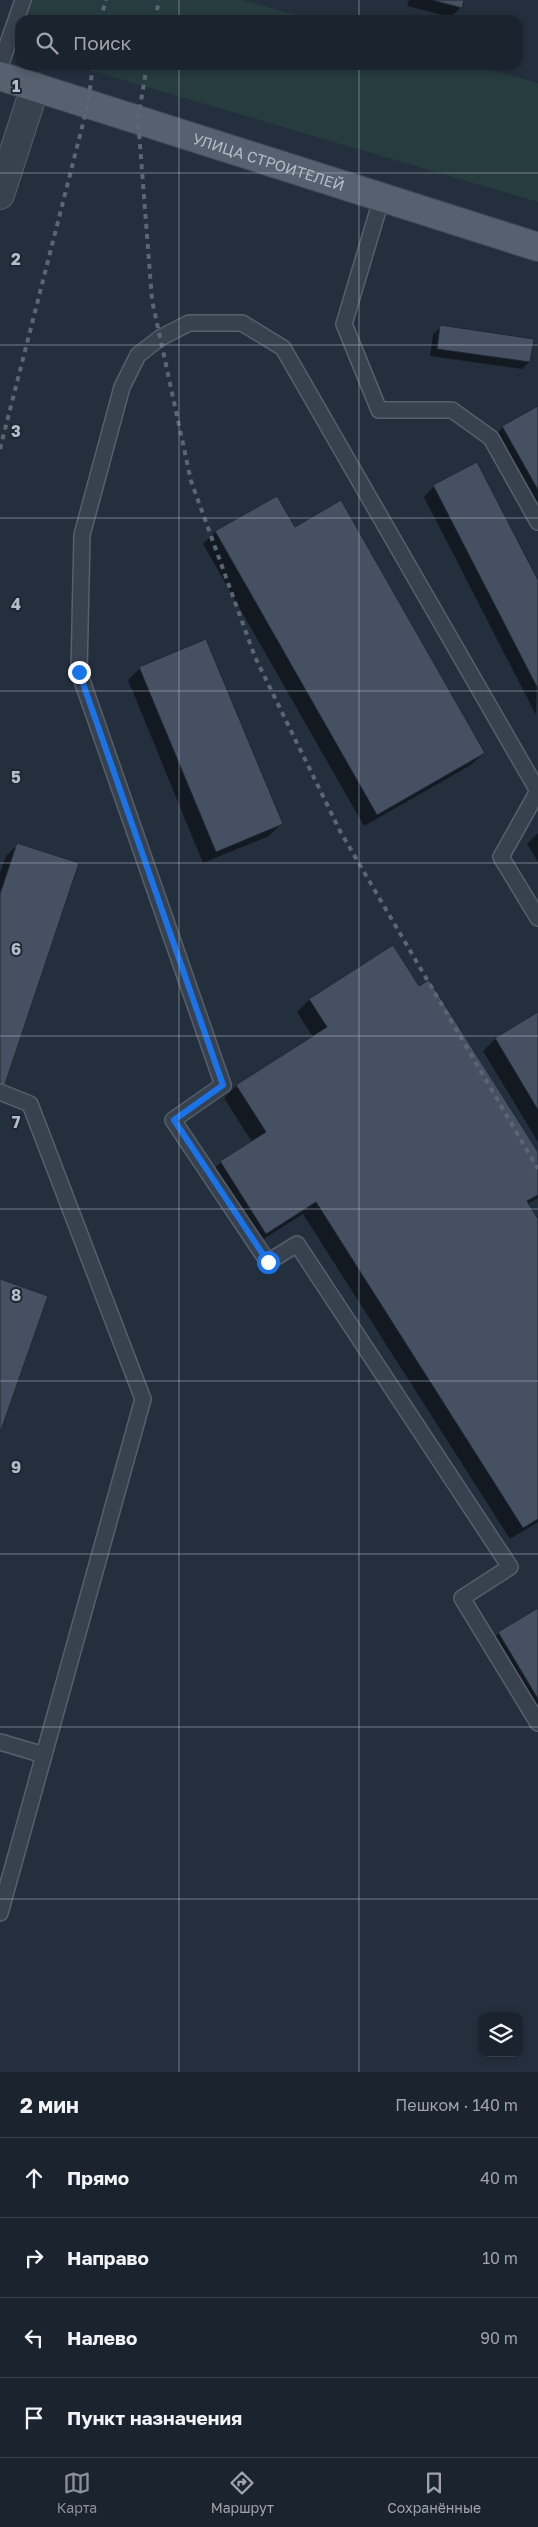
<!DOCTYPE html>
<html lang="ru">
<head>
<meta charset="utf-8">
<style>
  :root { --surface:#1b232e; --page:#282f3a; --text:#f1f3f6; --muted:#a0a4aa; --line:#39404a; --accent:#8c9099 }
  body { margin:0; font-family:"Golos Text",sans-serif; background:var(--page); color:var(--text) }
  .controls { position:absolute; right:15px; bottom:15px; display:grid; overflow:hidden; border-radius:10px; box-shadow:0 2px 8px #0003 }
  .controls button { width:45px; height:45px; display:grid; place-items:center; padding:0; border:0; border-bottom:1px solid var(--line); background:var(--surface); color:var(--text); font:25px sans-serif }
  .stop { position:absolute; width:15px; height:15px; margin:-11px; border:4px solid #1a73e8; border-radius:50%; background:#fff }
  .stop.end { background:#1a73e8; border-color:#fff; box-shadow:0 1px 5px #0008 }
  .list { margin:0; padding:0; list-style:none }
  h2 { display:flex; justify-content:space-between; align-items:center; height:65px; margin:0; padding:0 20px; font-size:21px }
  h2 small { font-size:16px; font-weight:400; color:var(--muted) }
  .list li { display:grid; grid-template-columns:32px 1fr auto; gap:15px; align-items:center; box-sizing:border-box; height:80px; padding:0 20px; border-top:1px solid var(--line) }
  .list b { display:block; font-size:19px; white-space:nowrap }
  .list em { font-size:16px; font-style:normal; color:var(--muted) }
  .icon { flex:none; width:28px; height:28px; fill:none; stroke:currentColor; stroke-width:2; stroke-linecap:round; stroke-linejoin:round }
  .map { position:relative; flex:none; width:538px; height:2072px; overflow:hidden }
  .search { position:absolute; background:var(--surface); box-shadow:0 2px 8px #0003; left:15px; right:15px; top:15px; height:55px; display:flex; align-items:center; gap:12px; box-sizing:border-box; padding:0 18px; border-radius:15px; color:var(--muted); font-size:19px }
  .sheet { height:385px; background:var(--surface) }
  nav { display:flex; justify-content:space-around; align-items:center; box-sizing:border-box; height:70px; border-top:1px solid var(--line); background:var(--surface); font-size:14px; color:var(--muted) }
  nav a { display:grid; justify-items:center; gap:2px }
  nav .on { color:var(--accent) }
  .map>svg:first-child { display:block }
</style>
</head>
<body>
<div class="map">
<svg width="538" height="2072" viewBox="0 0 538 2072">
  <rect width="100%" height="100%" fill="#242f3e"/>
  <g fill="#263c3f">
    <polygon points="28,0 243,0 313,20 30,20"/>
    <polygon points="72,65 473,65 538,83 538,202"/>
  </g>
  <g fill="#0007">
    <polygon points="409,0 463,0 461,7 451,17 407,6"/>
    <polygon points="441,327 529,362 522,369 430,356 433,334"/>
    <polygon points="538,407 538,518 493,437 503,427"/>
    <polygon points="434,486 538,583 536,715 424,497"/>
    <polygon points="277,497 294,528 484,753 471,765 364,826 203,544 215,532"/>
    <polygon points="140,668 281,824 269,836 203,863 128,680"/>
    <polygon points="538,833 538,862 527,844"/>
    <polygon points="18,844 0,1095 0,873 6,856"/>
    <polygon points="418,988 538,1155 538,1198 527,1204 538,1221 538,1522 510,1539 303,1214 254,1245 209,1174 221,1162 252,1142 224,1098 236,1086 313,1037 297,1012 309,1000"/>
    <polygon points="538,1013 538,1142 483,1051 495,1039"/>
    <polygon points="538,1609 538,1714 487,1645 499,1633"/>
  </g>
  <g fill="#455162" stroke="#1f2835">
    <polygon points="432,0 464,0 462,8"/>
    <polygon points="440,325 534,339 530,362 437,349"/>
    <polygon points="538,406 538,490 502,426"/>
    <polygon points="477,462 538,580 538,689 433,485"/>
    <polygon points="277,496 295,527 341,500 485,753 377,815 215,531"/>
    <polygon points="206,639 283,824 216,852 139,667"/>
    <polygon points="17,843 79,863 0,1099 0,894"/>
    <polygon points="393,945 419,986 429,980 538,1152 538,1195 527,1201 538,1219 538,1519 523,1528 316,1202 266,1234 220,1161 266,1132 236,1085 327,1027 309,999"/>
    <polygon points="538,1012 538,1110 495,1038"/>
    <polygon points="0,1279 48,1296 0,1433"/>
    <polygon points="538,1608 538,1699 498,1632"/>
  </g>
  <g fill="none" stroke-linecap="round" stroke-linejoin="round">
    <g stroke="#565f6c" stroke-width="18">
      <g id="lane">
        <polyline points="0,66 23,0"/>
        <polyline points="382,197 344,324 379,410 452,410 491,438 538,522"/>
        <polyline points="538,791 283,348 242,323 189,323 160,338 138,355 122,387 82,535 79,672 223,1085 173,1120 268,1262 297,1244 510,1567 462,1598 538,1723"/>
        <polyline points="538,791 501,857 538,918"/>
        <polyline points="0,1092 30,1104 143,1399 0,1913"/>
        <polyline points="0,1742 44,1755"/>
      </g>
    </g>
    <g stroke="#565f6c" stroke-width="30">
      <polyline id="street" points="0,195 35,87"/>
    </g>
    <g stroke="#414a57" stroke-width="30">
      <g id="primary">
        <path id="s1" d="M 0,76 L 538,247"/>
      </g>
    </g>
    <use href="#lane" stroke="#38414e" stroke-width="15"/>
    <use href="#street" stroke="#38414e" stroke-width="28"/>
    <use href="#primary" stroke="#56606e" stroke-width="28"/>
    <g stroke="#5a6575" stroke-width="4" stroke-dasharray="5 5" stroke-linecap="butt">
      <polyline points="100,20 106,0"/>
      <polyline points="155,20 159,0"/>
      <polyline points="147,65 138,119 152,300 191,481 255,657 340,831 538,1169"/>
      <polyline points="0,449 88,104 93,65"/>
    </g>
  </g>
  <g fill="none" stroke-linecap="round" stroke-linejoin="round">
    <polyline stroke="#1a73e8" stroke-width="6" points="79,672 223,1085 174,1120 268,1262"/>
  </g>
  <path fill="none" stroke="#b4bcc9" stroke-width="1" stroke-opacity="0.55" d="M 179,0 L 179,20M 359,0 L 359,20M 179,65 L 179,2072M 359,65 L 359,2072M 0,173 L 538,173M 0,345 L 538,345M 0,518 L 538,518M 0,691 L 538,691M 0,863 L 538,863M 0,1036 L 538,1036M 0,1209 L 538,1209M 0,1381 L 538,1381M 0,1554 L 538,1554M 0,1727 L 538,1727M 0,1899 L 538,1899"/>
  <g text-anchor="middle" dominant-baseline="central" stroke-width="4" stroke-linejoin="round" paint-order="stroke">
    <g font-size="15" fill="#b4bcc9" stroke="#1d2633">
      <text stroke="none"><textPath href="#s1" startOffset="282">УЛИЦА СТРОИТЕЛЕЙ</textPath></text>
    </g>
  </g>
  <g font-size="16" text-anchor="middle" font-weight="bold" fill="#b4bcc9" stroke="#1d2633" stroke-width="4" stroke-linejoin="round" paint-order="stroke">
    <text x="16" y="92">1</text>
    <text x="16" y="265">2</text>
    <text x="16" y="437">3</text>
    <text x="16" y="610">4</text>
    <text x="16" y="783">5</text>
    <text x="16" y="955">6</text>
    <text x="16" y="1128">7</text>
    <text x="16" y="1301">8</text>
    <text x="16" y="1473">9</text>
  </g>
</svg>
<div class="controls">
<button><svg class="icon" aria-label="layers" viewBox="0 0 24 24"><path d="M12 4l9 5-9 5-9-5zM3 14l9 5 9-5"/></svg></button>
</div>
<div class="stop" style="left:268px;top:1262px"></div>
<div class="stop end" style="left:79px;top:672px"></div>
<div class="search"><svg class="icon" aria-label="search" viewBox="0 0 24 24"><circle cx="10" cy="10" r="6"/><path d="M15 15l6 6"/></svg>Поиск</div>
</div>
<section class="sheet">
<h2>2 мин<small>Пешком · 140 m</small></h2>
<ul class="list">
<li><svg class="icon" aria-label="ahead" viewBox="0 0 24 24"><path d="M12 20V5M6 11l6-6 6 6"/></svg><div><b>Прямо</b></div><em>40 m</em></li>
<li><svg class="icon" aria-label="right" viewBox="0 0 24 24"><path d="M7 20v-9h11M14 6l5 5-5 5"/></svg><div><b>Направо</b></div><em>10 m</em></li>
<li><svg class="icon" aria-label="left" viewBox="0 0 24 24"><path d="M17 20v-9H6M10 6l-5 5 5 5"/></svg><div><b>Налево</b></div><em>90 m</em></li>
<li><svg class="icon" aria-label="arrive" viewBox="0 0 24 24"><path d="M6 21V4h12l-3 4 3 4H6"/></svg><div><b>Пункт назначения</b></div></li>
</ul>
</section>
<nav>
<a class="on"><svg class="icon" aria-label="map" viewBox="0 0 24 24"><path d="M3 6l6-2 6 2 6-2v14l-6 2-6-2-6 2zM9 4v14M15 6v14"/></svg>Карта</a>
<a><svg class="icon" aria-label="directions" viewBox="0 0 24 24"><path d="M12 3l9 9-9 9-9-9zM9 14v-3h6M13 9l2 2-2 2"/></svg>Маршрут</a>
<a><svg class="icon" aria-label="saved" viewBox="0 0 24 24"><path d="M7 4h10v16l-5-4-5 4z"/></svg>Сохранённые</a>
</nav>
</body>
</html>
